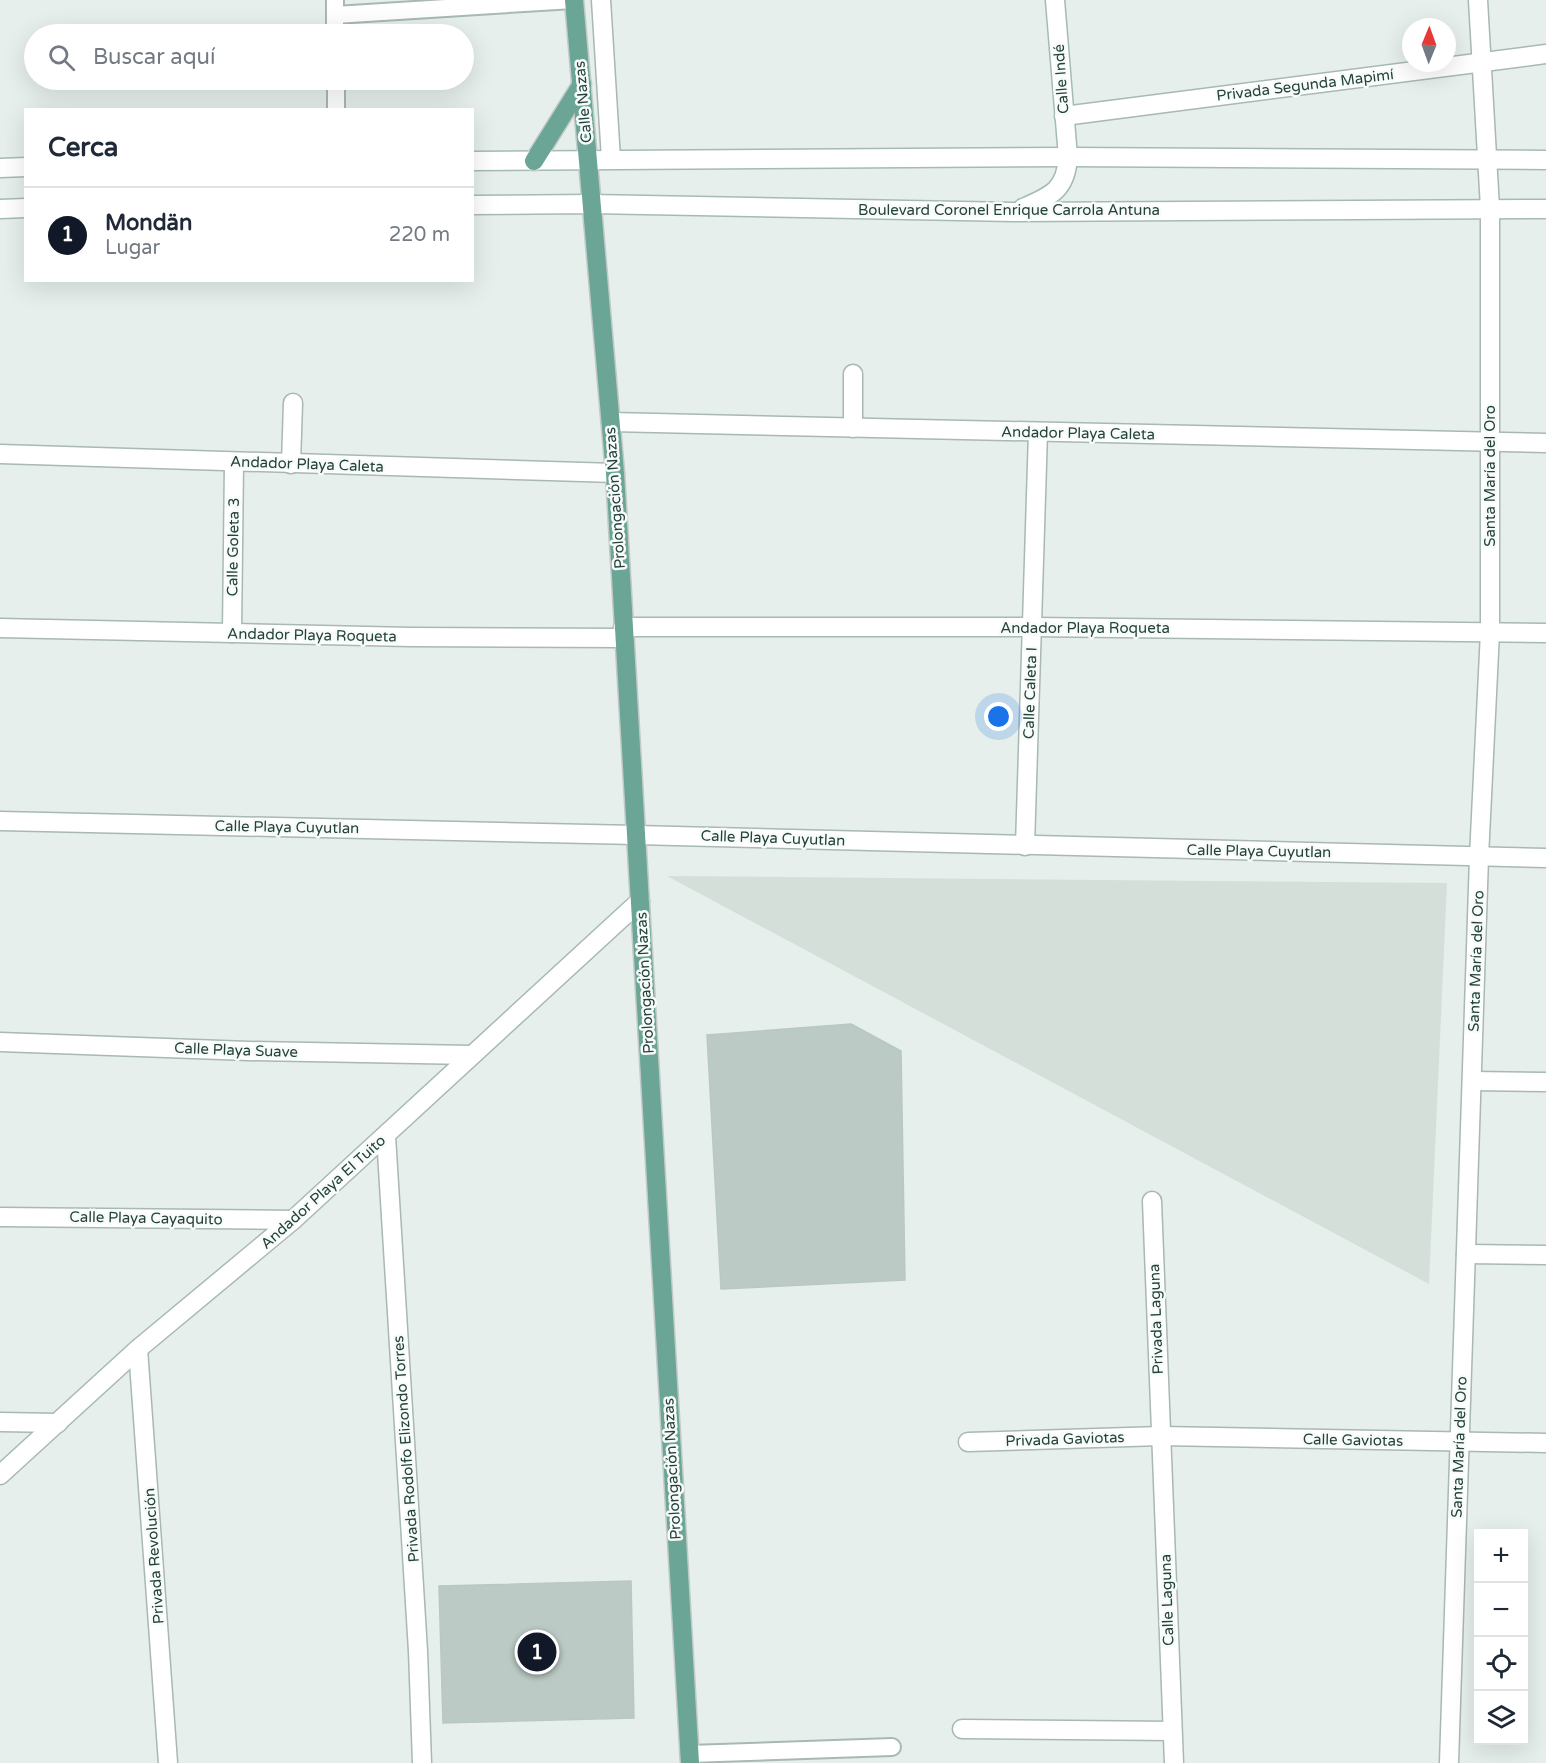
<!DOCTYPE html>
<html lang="es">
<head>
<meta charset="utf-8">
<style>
  :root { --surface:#fff; --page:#f2f2f3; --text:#1f2937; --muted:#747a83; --line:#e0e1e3; --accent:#111827 }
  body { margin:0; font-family:"Varela Round",sans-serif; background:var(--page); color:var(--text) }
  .controls { position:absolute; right:18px; bottom:18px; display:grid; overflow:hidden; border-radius:0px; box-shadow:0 6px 24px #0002 }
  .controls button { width:54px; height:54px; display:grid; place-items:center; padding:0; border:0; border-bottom:2px solid var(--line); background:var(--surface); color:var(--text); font:30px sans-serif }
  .compass { position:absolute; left:1402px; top:18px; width:54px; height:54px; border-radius:50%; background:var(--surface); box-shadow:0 6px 24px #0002; rotate:1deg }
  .you { position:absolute; left:999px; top:717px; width:21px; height:21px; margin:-15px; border:4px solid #fff; border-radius:50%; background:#1a73e8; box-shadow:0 0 0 9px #1a73e833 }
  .badge { display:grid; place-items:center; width:39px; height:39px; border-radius:50%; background:var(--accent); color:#fff; font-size:20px; font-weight:700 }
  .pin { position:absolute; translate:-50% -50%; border:3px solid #fff; box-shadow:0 2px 6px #0006 }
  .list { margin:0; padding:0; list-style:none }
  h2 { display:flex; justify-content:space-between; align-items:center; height:78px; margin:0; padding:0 24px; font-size:26px }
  h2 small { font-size:20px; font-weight:400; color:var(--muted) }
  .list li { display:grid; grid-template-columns:39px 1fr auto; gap:18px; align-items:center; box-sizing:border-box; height:96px; padding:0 24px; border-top:2px solid var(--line) }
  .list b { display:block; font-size:22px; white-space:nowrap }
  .list p { margin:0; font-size:20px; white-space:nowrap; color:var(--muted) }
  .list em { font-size:20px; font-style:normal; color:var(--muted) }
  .icon { flex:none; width:33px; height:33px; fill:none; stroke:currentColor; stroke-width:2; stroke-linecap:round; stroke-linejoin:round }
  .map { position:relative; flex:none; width:1546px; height:1763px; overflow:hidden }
  .search { position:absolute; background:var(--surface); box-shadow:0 6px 24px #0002; left:24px; top:24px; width:450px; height:66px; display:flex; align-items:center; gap:15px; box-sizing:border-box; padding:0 21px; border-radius:33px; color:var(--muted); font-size:22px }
  .panel { position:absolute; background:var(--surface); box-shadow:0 6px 24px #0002; left:24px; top:108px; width:450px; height:174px; border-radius:0px }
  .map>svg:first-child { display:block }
</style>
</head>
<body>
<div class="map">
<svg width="1546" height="1763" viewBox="0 0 1546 1763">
  <rect width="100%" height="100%" fill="#e6efeb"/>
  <polygon fill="#d4dfda" points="667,876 1447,883 1429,1284"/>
  <g fill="#bbcac4" stroke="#b8c9c2" stroke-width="1.5">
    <polygon points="851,1024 901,1051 905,1280 721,1289 707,1035"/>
    <polygon points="631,1581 634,1718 443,1723 439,1586"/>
  </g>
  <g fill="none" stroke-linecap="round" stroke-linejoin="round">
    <g stroke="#a8b8b2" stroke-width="20">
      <g id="lane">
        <polyline points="335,0 335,34"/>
        <polyline points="335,15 573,0"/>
        <polyline points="336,80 336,110"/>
        <polyline points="689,1754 892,1747"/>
      </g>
    </g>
    <g stroke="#a8b8b2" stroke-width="21">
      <g id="street">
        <polyline points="601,0 611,159"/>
        <polyline points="1064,116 1546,54"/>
        <polyline points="853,374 853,428"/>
        <polyline points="611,422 1546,443"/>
        <polyline points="0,454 615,473"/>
        <polyline points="291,464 293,403"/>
        <polyline points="623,627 1032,627 1546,633"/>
        <polyline points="0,628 411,637 624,638"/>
        <polyline points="232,633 234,462"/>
        <polyline points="0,821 636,835 1546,858"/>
        <polyline points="1025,846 1038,432"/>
        <polyline points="0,1042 249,1051 471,1055"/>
        <polyline points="1472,1081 1546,1082"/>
        <polyline points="386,1136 418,1651 422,1763"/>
        <polyline points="1152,1201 1174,1763"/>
        <polyline points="0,1217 293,1220"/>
        <polyline points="1466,1254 1546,1255"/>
        <polyline points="138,1349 168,1763"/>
        <polyline points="0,1422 58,1423"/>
        <polyline points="968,1442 1161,1436 1546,1443"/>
        <polyline points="0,1475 138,1349 293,1220 640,901"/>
        <polyline points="962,1729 1172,1731"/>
        <polyline points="1449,1763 1479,857 1490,632 1490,208 1478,0"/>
      </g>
    </g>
    <g stroke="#a4bbb3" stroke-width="21">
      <g id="secondary">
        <polyline points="472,161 1068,157 1546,160"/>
        <polyline points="0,168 26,167"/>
        <polyline points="472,205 591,204 1013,212 1546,209"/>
        <path d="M 1023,208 C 1051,196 1066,190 1068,157 L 1055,0"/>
        <polyline points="0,209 26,208"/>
      </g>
    </g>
    <g stroke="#c2cac8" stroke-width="21">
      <g id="primary">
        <polyline points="574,0 615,473 690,1763"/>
        <polyline points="534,161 582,84"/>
      </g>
    </g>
    <use href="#lane" stroke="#fff" stroke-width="16"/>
    <use href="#street" stroke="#fff" stroke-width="18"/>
    <use href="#secondary" stroke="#fff" stroke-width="18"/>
    <use href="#primary" stroke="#6aa596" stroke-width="18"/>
  </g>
  <g text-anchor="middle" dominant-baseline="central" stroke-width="5" stroke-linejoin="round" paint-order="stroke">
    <g font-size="15" fill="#24423a" stroke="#f7fbf9">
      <text transform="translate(1061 79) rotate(-94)">Calle Indé</text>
      <text transform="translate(1305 85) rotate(-7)">Privada Segunda Mapimí</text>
      <text transform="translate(583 102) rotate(-95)">Calle Nazas</text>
      <text x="1009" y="210">Boulevard Coronel Enrique Carrola Antuna</text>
      <text transform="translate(1078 433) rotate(1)">Andador Playa Caleta</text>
      <text transform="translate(307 464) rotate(2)">Andador Playa Caleta</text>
      <text transform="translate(1490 476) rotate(-90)">Santa María del Oro</text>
      <text transform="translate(615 498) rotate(-94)">Prolongación Nazas</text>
      <text transform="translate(233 547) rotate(-89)">Calle Goleta 3</text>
      <text x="1085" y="628">Andador Playa Roqueta</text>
      <text transform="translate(312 635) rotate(1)">Andador Playa Roqueta</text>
      <text transform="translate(1030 693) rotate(-88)">Calle Caleta I</text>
      <text transform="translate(287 827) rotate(1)">Calle Playa Cuyutlan</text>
      <text transform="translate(773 838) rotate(2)">Calle Playa Cuyutlan</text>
      <text transform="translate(1259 851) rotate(1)">Calle Playa Cuyutlan</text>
      <text transform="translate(1476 961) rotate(-88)">Santa María del Oro</text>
      <text transform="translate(645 983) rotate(-93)">Prolongación Nazas</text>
      <text transform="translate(236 1050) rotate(2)">Calle Playa Suave</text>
      <text transform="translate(323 1192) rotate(-42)">Andador Playa El Tuito</text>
      <text transform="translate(146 1218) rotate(1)">Calle Playa Cayaquito</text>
      <text transform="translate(1156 1319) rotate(-92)">Privada Laguna</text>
      <text transform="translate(1065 1439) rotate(-2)">Privada Gaviotas</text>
      <text transform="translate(1353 1440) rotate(1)">Calle Gaviotas</text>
      <text transform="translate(1459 1447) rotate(-88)">Santa María del Oro</text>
      <text transform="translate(406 1449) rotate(-94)">Privada Rodolfo Elizondo Torres</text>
      <text transform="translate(672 1469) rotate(-93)">Prolongación Nazas</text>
      <text transform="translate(154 1556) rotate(-94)">Privada Revolución</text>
      <text transform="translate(1167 1600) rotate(-92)">Calle Laguna</text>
    </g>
  </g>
</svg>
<div class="controls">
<button>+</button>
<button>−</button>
<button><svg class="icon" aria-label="locate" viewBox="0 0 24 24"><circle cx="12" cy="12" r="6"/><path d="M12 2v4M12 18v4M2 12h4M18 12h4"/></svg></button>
<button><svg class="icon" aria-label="layers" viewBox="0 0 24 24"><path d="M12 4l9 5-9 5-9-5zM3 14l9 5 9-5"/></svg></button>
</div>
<svg class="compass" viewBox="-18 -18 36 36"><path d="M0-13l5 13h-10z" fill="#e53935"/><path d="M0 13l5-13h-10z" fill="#747a83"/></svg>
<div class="you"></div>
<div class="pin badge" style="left:537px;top:1652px">1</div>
<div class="search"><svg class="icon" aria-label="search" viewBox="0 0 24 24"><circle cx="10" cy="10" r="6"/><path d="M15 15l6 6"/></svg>Buscar aquí</div>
<section class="panel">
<h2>Cerca<small></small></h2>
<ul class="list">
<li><span class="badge">1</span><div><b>Mondän</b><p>Lugar</p></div><em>220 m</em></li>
</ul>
</section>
</div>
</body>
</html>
